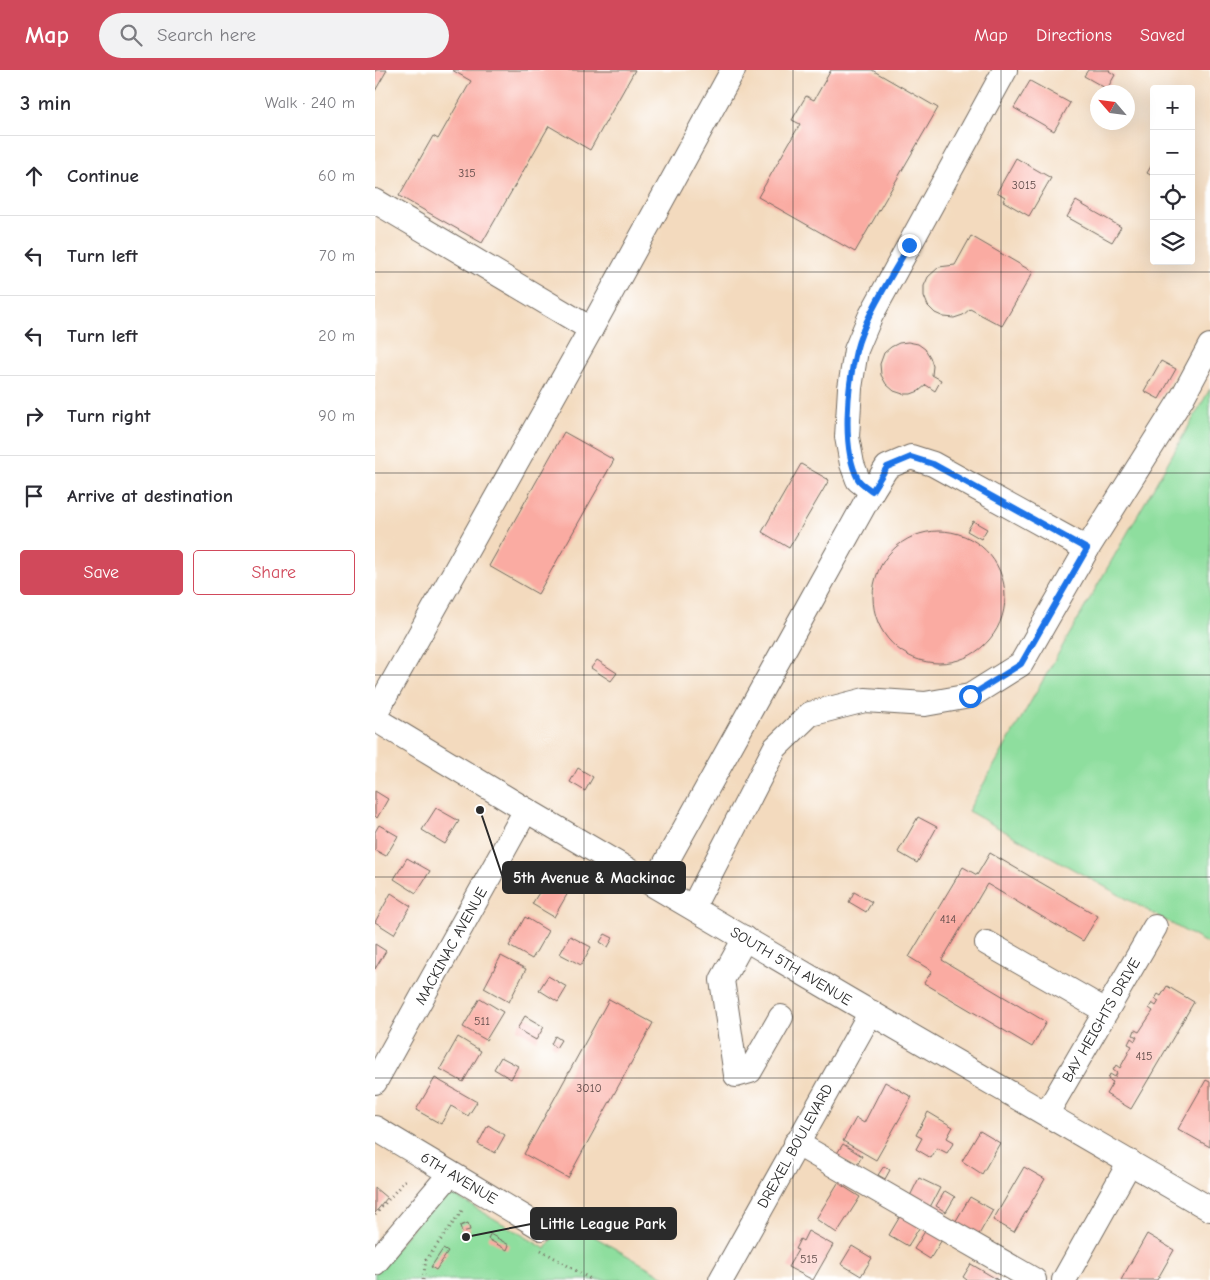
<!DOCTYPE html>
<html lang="en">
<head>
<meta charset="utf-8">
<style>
  :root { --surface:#fff; --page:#f2f2f3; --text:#2b2b33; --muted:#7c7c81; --line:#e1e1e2; --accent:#d1495b }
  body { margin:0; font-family:"Comic Neue",sans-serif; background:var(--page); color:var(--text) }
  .controls { position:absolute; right:15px; top:15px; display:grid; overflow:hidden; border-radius:5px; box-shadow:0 5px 20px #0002 }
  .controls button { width:45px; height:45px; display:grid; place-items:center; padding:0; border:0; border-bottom:1px solid var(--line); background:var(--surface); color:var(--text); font:25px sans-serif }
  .compass { position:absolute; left:715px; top:15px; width:45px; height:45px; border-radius:50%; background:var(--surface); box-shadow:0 5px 20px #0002; rotate:298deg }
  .stop { position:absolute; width:15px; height:15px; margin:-11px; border:4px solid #1a73e8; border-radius:50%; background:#fff }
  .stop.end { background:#1a73e8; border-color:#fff; box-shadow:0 1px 5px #0008 }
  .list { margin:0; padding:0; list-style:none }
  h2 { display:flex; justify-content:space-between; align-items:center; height:65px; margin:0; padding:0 20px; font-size:21px }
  h2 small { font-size:16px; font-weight:400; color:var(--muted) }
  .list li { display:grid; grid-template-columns:32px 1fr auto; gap:15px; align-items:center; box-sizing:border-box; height:80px; padding:0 20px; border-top:1px solid var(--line) }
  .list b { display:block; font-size:19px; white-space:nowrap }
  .list em { font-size:16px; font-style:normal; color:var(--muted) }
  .actions { display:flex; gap:10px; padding:15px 20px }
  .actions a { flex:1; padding:11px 0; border:1px solid var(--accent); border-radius:5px; text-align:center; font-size:18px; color:var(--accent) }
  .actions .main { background:var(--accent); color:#fff }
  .icon { flex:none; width:28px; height:28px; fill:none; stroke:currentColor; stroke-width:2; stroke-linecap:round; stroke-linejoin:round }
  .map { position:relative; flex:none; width:835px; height:1210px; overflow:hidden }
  header { display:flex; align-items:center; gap:30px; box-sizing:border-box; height:70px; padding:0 25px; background:var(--accent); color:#fff }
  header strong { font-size:24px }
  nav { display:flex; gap:28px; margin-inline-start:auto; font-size:18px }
  .search { width:350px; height:45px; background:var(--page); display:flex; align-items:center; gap:12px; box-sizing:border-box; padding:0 18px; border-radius:28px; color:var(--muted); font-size:19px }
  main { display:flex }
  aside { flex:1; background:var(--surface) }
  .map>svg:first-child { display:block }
</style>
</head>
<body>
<header>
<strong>Map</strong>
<div class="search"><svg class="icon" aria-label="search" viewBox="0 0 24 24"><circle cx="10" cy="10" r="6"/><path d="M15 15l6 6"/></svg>Search here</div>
<nav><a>Map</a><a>Directions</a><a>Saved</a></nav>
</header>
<main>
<aside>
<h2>3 min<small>Walk · 240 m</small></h2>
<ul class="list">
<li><svg class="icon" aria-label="ahead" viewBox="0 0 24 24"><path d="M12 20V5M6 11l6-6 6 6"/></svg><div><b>Continue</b></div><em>60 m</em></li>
<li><svg class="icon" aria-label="left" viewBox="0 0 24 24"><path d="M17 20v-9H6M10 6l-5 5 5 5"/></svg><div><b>Turn left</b></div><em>70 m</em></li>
<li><svg class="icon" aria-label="left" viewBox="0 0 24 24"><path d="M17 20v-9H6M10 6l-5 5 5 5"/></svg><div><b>Turn left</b></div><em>20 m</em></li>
<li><svg class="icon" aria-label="right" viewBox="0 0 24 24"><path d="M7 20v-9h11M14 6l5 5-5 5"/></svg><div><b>Turn right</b></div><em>90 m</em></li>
<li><svg class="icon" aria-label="arrive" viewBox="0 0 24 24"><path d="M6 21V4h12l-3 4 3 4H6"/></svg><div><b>Arrive at destination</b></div></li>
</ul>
<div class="actions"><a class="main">Save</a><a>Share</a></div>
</aside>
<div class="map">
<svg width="835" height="1210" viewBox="0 0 835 1210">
  <rect width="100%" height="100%" fill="#fff"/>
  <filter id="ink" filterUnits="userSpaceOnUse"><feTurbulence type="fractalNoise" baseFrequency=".02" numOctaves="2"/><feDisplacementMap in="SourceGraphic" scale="10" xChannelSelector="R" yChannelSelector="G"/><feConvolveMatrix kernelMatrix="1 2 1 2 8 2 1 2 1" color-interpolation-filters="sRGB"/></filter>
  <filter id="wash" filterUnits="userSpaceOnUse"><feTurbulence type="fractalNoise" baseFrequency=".0096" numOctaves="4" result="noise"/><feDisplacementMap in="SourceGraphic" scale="20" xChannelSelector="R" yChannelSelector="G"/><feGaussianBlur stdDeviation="1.12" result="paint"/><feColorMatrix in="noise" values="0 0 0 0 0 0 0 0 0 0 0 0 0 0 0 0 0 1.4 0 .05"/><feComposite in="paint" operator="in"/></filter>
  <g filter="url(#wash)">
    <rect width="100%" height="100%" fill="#f3dabe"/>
    <g fill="#8ede9e" stroke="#5c8464">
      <polygon points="835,319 835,875 593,741"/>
      <polygon points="70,1120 171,1179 185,1156 185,1147 295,1210 0,1210 0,1203"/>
    </g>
    <g id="blocks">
      <g fill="#faaba2">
        <polygon points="0,0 12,0 0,21"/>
        <polygon points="77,0 260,0 215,80 174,56 107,173 24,126 58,66 63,69 96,11"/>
        <polygon points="456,0 497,0 563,38 480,182 383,127 425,54 417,50 431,26 439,30"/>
        <polygon points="713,0 735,0 734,1 740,5 732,19 709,6"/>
        <polygon points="655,11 695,33 679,61 639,38"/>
        <polygon points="641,88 676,108 654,146 628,131 630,127 622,122"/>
        <polygon points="779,91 779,107 772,103"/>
        <polygon points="701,131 746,157 737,172 692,147"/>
        <polygon points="596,166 658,202 627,256 595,239 588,245 579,248 569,247 560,243 553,236 549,226 549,216 553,207 564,197 580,195"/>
        <polygon points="533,272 543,274 550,279 555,287 558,296 557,305 566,310 560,321 551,315 544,321 536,324 528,324 519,321 511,314 506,305 505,294 509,283 516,277 524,273"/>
        <polygon points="786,291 801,299 784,329 769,321"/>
        <polygon points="189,362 239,390 163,524 114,496"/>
        <polygon points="426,394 454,410 414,478 387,462"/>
        <polygon points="598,451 612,459 606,469 592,461"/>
        <circle cx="564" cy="527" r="66"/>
        <polygon points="222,590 242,603 236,611 216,598"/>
        <polygon points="203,698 218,707 210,721 195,712"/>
        <polygon points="0,721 13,729 2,748 0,746"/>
        <polygon points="61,738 84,751 70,774 47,760"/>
        <polygon points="543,747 562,757 542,793 523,782"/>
        <polygon points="4,755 23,766 11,786 0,780 0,762"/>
        <polygon points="615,783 723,846 708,871 612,814 567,890 671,952 657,977 549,913 557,901 534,887 588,797 602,805"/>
        <polygon points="32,788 55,801 41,823 19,809"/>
        <polygon points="176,803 197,816 179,847 157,834"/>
        <polygon points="479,822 497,832 491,842 474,832"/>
        <polygon points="16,823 36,836 19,864 0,852"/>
        <polygon points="150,847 173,861 157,889 134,876"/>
        <polygon points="230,864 238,868 233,877 225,872"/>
        <polygon points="195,866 216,877 206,895 185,884"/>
        <polygon points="0,874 11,881 0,899"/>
        <polygon points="126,886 151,899 134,932 109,918"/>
        <polygon points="173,906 192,917 183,932 164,920"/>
        <polygon points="792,916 819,932 756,1039 731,1024 738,1012 733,1009 735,1004 740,1007 742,1003 738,1000 741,995 745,998 757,976 753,974 756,968 760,971 762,967 758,965 760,960 764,962 778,941 774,938 777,933 781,936 784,931 780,929 783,924 786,926"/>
        <polygon points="105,928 128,942 111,970 88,957"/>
        <polygon points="234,929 278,953 193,1108 149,1084"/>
        <polygon points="150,946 169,957 161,970 142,959"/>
        <polygon points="180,966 186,970 181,978 176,974"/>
        <polygon points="83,967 106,981 88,1012 65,999"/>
        <polygon points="126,987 143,996 136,1009 119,999"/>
        <polygon points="60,1008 102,1032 93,1046 76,1036 66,1054 41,1040"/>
        <polygon points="831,1010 835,1012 835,1077 803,1059"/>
        <polygon points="510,1012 537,1027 501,1090 468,1071 481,1048 489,1053"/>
        <polygon points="553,1042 578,1057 572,1068 579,1072 572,1083 562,1078 556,1088 541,1079 547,1068 541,1065"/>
        <polygon points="113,1055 130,1065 120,1083 103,1074"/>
        <polygon points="605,1061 625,1073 607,1104 587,1091"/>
        <polygon points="468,1074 487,1086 481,1097 461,1085"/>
        <polygon points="509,1096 515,1100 510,1109 503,1105"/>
        <polygon points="649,1097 670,1109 639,1162 618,1150"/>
        <polygon points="544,1108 565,1118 554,1139 534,1128"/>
        <polygon points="463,1113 485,1127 462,1163 441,1149"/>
        <polygon points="0,1118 12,1128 0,1143"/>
        <polygon points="570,1121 580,1127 571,1142 561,1136"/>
        <polygon points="595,1127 618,1140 602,1168 579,1154"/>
        <polygon points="527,1143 546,1155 533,1176 514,1165"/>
        <polygon points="93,1153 95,1160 87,1162 85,1156"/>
        <polygon points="552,1158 568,1168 555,1189 539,1179"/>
        <polygon points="433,1161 458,1175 438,1210 413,1197 423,1180 420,1179 425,1169 428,1171"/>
        <polygon points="115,1164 134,1175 132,1180 113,1169"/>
        <polygon points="772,1164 799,1180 782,1210 746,1210"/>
        <polygon points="477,1176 497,1188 486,1206 466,1194"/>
        <polygon points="68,1179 73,1182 61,1200 56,1197"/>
        <polygon points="596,1194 623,1210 592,1210 588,1207"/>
      </g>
    </g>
  </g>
  <g filter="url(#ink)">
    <use href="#blocks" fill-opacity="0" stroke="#71685e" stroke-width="1"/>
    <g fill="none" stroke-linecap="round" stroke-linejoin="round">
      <g stroke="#71685e" stroke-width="26">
        <g id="minor">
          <polyline points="0,131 216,259"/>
          <polyline points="497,421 483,410 477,394 472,367 475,318 481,280 495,247 630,0"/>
          <polyline points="712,479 807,328 835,276"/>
          <polyline points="0,644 216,259 358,0"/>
          <polyline points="0,649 151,740 474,930 835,1139"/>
          <polyline points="279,814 497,421 512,397 536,387 558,394 712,479 646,594 595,626 550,634 490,630 435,644 400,678 318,837"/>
          <polyline points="370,868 347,910 361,1005 375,1001 406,947"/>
          <polyline points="612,873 731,941"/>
          <polyline points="0,1012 151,740"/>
          <polyline points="672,1043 780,857"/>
          <polyline points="0,1058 167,1158"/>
          <polyline points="421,1073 659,1210"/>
          <polyline points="0,1193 75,1104"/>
          <polyline points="346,1210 496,942"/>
          <polyline points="689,1210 755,1092"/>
        </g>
      </g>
      <g stroke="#71685e" stroke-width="3" stroke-dasharray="1 4" stroke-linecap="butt">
        <polyline points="0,1145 31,1109"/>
        <polyline points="166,1180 217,1210"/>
        <polyline points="48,1210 51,1190 89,1138"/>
      </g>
      <use href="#minor" stroke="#fff" stroke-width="24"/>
    </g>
  </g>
  <g fill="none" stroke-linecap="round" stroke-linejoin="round" filter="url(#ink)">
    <path stroke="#1a73e8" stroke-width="6" d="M 534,175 C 517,206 489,248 481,281 C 473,314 466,378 483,409 C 485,413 492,417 497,421 L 512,397 L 536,387 L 558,394 L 712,479 L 646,594 L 595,626"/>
  </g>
  <path fill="none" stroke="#2b2b2b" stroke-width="1" stroke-opacity="0.55" d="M 209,0 L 209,1210M 418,0 L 418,1210M 626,0 L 626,1210M 0,202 L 835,202M 0,403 L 835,403M 0,605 L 835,605M 0,807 L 835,807M 0,1008 L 835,1008"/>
  <g text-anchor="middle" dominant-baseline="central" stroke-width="5" stroke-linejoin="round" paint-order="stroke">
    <g font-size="12" fill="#5f4b49">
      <text x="92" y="103">315</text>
      <text x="649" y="115">3015</text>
      <text x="573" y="849">414</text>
      <text x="107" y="951">511</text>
      <text x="769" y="986">415</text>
      <text x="214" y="1018">3010</text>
      <text x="434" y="1189">515</text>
    </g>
    <g font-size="15" fill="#2b2b2b" stroke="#fff">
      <text transform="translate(76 876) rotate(-61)">MACKINAC AVENUE</text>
      <text transform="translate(416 896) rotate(31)">SOUTH 5TH AVENUE</text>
      <text transform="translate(726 950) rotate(-60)">BAY HEIGHTS DRIVE</text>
      <text transform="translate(420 1076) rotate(-61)">DREXEL BOULEVARD</text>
      <text transform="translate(84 1108) rotate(31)">6TH AVENUE</text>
    </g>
  </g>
  <path fill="none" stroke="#2b2b2b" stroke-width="2" d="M105 740L128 808M91 1167L156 1154"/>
  <g fill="#2b2b2b" stroke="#fff" stroke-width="2">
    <circle cx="105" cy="740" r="5"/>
    <circle cx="91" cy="1167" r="5"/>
  </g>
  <g fill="#2b2b2b" stroke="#2b2b2b" stroke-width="2">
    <rect x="128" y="792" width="182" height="31" rx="5"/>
    <rect x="156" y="1138" width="145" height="31" rx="5"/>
  </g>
  <g font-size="16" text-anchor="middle" font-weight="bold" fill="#fff">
    <text x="219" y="813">5th Avenue &amp; Mackinac</text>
    <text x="228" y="1159">Little League Park</text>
  </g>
</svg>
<div class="controls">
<button>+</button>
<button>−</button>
<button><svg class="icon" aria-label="locate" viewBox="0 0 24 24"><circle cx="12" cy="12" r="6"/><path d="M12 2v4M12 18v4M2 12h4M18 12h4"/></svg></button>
<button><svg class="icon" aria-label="layers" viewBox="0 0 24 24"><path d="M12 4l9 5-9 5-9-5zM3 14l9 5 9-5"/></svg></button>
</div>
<svg class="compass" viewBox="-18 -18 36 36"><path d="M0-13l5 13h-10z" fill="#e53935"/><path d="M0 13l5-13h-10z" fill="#7c7c81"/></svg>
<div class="stop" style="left:595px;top:626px"></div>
<div class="stop end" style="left:534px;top:175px"></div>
</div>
</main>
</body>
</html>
